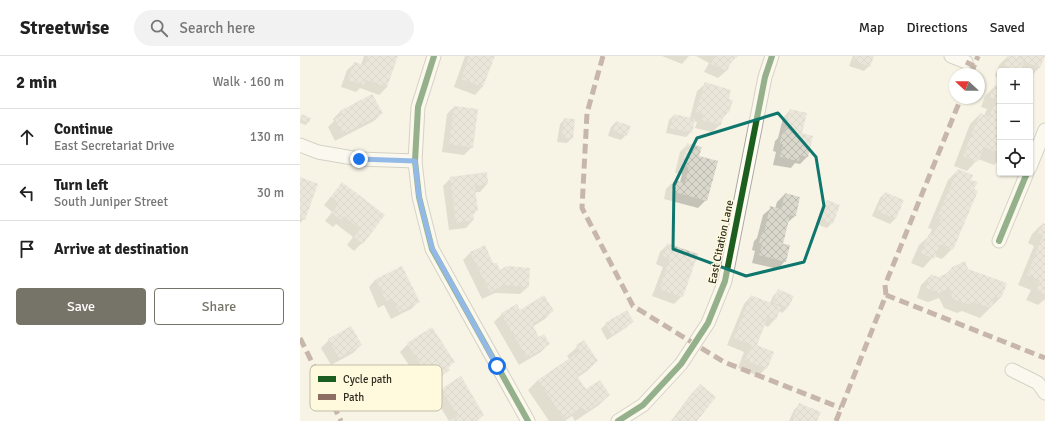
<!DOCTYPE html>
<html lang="en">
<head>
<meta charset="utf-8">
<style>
  :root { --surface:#fff; --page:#f2f2f2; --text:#222; --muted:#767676; --line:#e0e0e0; --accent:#767468 }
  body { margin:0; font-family:Signika,sans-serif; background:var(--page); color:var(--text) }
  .controls { position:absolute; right:12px; top:12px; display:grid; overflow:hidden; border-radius:4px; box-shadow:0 1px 3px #0004 }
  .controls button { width:36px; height:36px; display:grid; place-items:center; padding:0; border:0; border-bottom:1px solid var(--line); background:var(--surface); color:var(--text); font:20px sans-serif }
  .compass { position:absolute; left:649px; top:12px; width:36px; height:36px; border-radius:50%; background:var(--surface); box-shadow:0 1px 3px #0004; rotate:292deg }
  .stop { position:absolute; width:12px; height:12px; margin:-9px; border:3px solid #1a73e8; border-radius:50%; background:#fff }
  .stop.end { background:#1a73e8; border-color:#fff; box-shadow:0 1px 4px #0008 }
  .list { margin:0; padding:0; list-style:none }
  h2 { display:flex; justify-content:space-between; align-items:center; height:52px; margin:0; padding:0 16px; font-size:17px }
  h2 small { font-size:13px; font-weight:400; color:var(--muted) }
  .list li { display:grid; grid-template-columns:26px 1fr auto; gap:12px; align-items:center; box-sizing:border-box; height:56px; padding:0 16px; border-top:1px solid var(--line) }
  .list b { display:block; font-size:15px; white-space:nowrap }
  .list p { margin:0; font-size:13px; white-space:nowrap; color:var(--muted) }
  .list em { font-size:13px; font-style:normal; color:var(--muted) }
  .actions { display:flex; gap:8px; padding:12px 16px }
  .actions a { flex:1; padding:9px 0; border:1px solid var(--accent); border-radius:4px; text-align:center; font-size:14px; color:var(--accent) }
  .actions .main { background:var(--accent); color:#fff }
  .icon { flex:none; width:22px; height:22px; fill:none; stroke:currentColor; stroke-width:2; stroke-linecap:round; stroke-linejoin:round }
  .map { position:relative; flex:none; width:745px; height:365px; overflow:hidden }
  header { display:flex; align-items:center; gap:24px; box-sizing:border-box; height:56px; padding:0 20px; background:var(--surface); border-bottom:1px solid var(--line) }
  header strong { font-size:19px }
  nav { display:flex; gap:22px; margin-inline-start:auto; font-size:14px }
  .search { width:280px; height:36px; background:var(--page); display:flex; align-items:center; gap:10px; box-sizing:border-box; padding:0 14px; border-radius:22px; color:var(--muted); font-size:15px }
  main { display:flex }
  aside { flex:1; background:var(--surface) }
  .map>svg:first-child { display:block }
</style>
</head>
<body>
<header>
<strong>Streetwise</strong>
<div class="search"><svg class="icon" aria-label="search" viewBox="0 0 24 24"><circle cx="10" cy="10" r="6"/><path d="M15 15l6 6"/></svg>Search here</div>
<nav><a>Map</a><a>Directions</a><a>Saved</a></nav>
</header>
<main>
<aside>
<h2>2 min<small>Walk · 160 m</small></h2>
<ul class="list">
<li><svg class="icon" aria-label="ahead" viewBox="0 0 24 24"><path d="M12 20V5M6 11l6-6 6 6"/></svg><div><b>Continue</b><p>East Secretariat Drive</p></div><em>130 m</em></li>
<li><svg class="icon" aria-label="left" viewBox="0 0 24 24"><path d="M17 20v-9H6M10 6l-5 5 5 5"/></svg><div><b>Turn left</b><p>South Juniper Street</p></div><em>30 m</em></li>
<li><svg class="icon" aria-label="arrive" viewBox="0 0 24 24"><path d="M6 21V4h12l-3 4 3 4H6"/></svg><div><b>Arrive at destination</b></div></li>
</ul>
<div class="actions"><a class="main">Save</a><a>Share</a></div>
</aside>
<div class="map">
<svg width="745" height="365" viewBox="0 0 745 365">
  <defs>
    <pattern id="building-cross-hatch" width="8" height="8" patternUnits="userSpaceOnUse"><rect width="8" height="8" fill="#dad8cc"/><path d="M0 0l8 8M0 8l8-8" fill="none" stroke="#bcbaaf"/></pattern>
  </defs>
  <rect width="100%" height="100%" fill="#f7f4e5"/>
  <g fill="#0003">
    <polygon points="64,0 97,0 87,31 79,39 60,32 56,36 41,31 47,14 55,7 61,9"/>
    <polygon points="165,0 194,0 182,31 175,39 154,31"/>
    <polygon points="362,0 389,0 382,8"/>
    <polygon points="396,0 437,0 429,9 426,15 418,22 404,16 409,7"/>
    <polygon points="553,0 573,0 569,10 564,15 549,10"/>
    <polygon points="708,0 717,2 718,0 744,0 740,11 730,21 730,15 700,15 700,22 695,20 699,9"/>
    <polygon points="405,28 428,43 428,56 422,63 420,69 412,76 395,72 397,66 394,65 391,76 386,81 366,77 369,64 374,59 390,62 397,35"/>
    <polygon points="695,30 700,32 700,103 694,109 678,103 667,115 654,110 670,68 680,58 684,60 687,53 681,51 685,40"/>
    <polygon points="154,51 172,91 164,99 142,96 147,58"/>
    <polygon points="490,54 501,78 507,101 500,108 495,107 491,112 473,109 476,96 473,95 475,85 478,82 483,62"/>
    <polygon points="41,55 82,57 74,65 35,85 28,71 34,65 33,63"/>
    <polygon points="1,59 8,66 6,69 0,67"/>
    <polygon points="265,63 272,82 267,87 257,86 260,68"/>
    <polygon points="316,66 326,79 321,84 308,80 311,71"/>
    <polygon points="388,88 398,101 406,144 398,152 364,143 366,133 374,125 380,126 382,118 375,117 380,96"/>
    <polygon points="658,114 652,193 642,203 634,200 623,212 611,207 619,189 629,180 632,173 628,172 648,124"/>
    <polygon points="151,122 187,128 180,136 174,136 177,154 173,159 173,164 166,172 149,174 143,130"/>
    <polygon points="0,123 4,163 0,167"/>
    <polygon points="42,127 84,159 62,187 54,195 47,189 53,181 36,168 33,171 25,165 32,156 24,149"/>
    <polygon points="585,137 603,145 595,163 590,168 572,160 580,142"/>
    <polygon points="485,138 495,160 487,167 482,188 485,205 478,213 452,207 455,195 452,194 454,185 457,182 463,159 471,152 475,153 477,146"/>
    <polygon points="527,145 532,167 527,172 516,168 522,150"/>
    <polygon points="742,168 745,168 745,243 738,249 726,244 731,234 718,229 734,190 728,187 732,178"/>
    <polygon points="368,188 382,240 374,248 352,240 363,211 356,208 360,196"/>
    <polygon points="171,196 200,215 228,231 220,238 195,237 182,243 163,204"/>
    <polygon points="652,212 667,213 702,240 680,262 662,255 657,257 644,252 639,242 628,246 617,242 621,229 631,219 638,222 645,219"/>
    <polygon points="76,223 118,246 111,253 91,263 84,249 78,252 69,231"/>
    <polygon points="478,235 487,252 482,257 479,255 475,263 468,271 464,269 456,290 466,312 458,320 438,312 444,296 427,289 444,248 451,240 470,247 473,240"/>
    <polygon points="220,255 252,255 245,263 232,271 239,282 248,288 241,296 219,309 194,266 202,258"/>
    <polygon points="332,266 327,271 307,284 301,273 306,268"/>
    <polygon points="29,284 61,289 53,297 31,309 21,292"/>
    <polygon points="284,285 297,305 287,315 277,322 286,335 309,339 299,349 275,365 272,360 265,365 249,365 228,334 238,324 269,303 267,300"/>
    <polygon points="108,288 153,306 148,312 149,314 141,321 133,327 129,321 103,338 97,328 105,321 113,315 100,296"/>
    <polygon points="400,329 396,365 371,365 392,337"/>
    <polygon points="141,334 183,359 177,365 149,365 134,341"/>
    <polygon points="499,349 516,365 489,365 494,354"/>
  </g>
  <g fill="url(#building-cross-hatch)">
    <polygon points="68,0 98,0 87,31 66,24 64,29 48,24 54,6 65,9"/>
    <polygon points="169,0 195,0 183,31 161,23"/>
    <polygon points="415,0 438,0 437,2 434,1 427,15 411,8"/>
    <polygon points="555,0 574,0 570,11 553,4"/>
    <polygon points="708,0 715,0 722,3 723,0 745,0 740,12 724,5 721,15 716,15 704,10"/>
    <polygon points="405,26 431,34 429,43 433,44 429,57 425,55 421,69 402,64 404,59 396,56"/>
    <polygon points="695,29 700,31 700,98 684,91 678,106 663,100 680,57 689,61 696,43 690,41"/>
    <polygon points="72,38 83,57 43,78 35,63 42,59 40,55"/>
    <polygon points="154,50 178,53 173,92 149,88"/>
    <polygon points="490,53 507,57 502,77 513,80 508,101 500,99 499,105 480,101 483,88 480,87 482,77 485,77"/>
    <polygon points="1,58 11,62 9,67 0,63"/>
    <polygon points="374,58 395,63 392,77 370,72"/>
    <polygon points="264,62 275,63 273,83 262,81"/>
    <polygon points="316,65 331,70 327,80 313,75"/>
    <polygon points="387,87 402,91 399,100 418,105 407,145 371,135 374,124 385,127 389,111 382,109"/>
    <polygon points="658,113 673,119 671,124 678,126 674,133 678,135 653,194 640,188 634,203 621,197 629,178 633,180 641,163 637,162"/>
    <polygon points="187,116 188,128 175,130 178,155 173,155 174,164 156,167 150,121"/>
    <polygon points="0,121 18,128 5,164 0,162"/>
    <polygon points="42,126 85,159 63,188 54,181 60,173 44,160 41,164 32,157 39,147 31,141"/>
    <polygon points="585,136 604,144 596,163 577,155"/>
    <polygon points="485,137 500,141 496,160 490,159 483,188 490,189 486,206 459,199 462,188 459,187 462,176 464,177 470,150 481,153"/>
    <polygon points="527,144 540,149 533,168 520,163"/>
    <polygon points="742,167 745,168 745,238 736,234 740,224 727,219 743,179 738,177"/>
    <polygon points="367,187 398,198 383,241 359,233 370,203 363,200"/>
    <polygon points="185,189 193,207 197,207 200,214 207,210 230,212 229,231 204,229 190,236 170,196"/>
    <polygon points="665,205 668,213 707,227 702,240 697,242 695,241 691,252 673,246 668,248 653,243 649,232 639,237 626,232 631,218 638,221 650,216 652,211"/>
    <polygon points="102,210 120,246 99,256 92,242 86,245 76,223"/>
    <polygon points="478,233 494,240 488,252 473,246"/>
    <polygon points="244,239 254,255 232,268 239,281 244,278 250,288 227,302 201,257 217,248 220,254"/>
    <polygon points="451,239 481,251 476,264 468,260 457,289 474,296 467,313 445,304 452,289 434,282"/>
    <polygon points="327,254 334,266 312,279 305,267"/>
    <polygon points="51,270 62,289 39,302 28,283"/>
    <polygon points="132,271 155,306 148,311 150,314 141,320 137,314 111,331 104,320 121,309 107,287"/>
    <polygon points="284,284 298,305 277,320 286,333 300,324 310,339 286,356 282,351 264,363 238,324 280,295 276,289"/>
    <polygon points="161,320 184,359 175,365 149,365 158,360 141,333"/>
    <polygon points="400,328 416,341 397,365 372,365"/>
    <polygon points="499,347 521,356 517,365 492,365"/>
  </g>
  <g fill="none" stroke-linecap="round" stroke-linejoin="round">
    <g stroke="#aba99e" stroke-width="15">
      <g id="minor">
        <polyline points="134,0 118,51 115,105 119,141 132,193 228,365"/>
        <polyline points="651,0 666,6"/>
        <polyline points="0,89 18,96 59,103 115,105"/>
        <polyline points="730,111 745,74"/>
        <polyline points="699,185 727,117"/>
        <polyline points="712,314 738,327 745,337"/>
        <polyline points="318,365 343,349 381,308 408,267 425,225 465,21 472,0"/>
      </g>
    </g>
    <use href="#minor" stroke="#fefdfb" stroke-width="13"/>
    <g stroke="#8d6e63" stroke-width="5" stroke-dasharray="10 5" stroke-linecap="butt">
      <polyline points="303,0 287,57 282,152 333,250 424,306 541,352"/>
      <polyline points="666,6 674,10"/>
      <polyline points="671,18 678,0"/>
      <polyline points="586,239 585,229 661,42"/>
      <polyline points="0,282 41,365"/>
      <polyline points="536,365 586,239 745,302"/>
    </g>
    <g stroke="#fffadd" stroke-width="8">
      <g id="cycleway">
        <polyline points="134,0 118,51 115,105 119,141 132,193 228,365"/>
        <polyline points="699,185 727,117"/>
        <polyline points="318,365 343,349 381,308 408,267 425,225 465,21 472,0"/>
      </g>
    </g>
    <use href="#cycleway" stroke="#1b5e20" stroke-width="6"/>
  </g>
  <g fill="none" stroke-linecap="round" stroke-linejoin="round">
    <polyline stroke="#1a73e8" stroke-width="5" points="59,103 115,105 119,141 132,192 197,310"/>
  </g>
  <path d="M0 0H745V365H0ZM 478,57 L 516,101 L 524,150 L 504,206 L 446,220 L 373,193 L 374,129 L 397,82 Z" fill="#f7f4e5" fill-opacity=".55" fill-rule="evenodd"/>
  <path fill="none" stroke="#0f766e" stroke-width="3" stroke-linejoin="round" d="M 478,57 L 516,101 L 524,150 L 504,206 L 446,220 L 373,193 L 374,129 L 397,82 Z"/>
  <g text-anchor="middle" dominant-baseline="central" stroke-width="3" stroke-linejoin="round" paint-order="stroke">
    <g font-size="11" fill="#312f24" stroke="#fffadd">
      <text transform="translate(421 186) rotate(-78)">East Citation Lane</text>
    </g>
  </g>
  <rect x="10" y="309" width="132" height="46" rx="6" fill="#fffadd" stroke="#c1bda6" stroke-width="1"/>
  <rect x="18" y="320" width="18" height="6" fill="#1b5e20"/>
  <rect x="18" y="338" width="18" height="6" fill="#8d6e63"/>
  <g font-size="11" fill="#312f24">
    <text x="43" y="327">Cycle path</text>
    <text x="43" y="345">Path</text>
  </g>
</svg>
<div class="controls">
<button>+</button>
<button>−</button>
<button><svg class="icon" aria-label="locate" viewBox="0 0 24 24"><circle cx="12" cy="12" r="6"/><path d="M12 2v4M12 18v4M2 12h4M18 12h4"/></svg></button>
</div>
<svg class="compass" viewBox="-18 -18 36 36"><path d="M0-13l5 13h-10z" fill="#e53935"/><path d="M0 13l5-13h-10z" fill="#767676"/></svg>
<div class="stop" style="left:197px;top:310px"></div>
<div class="stop end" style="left:59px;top:103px"></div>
</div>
</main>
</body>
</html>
